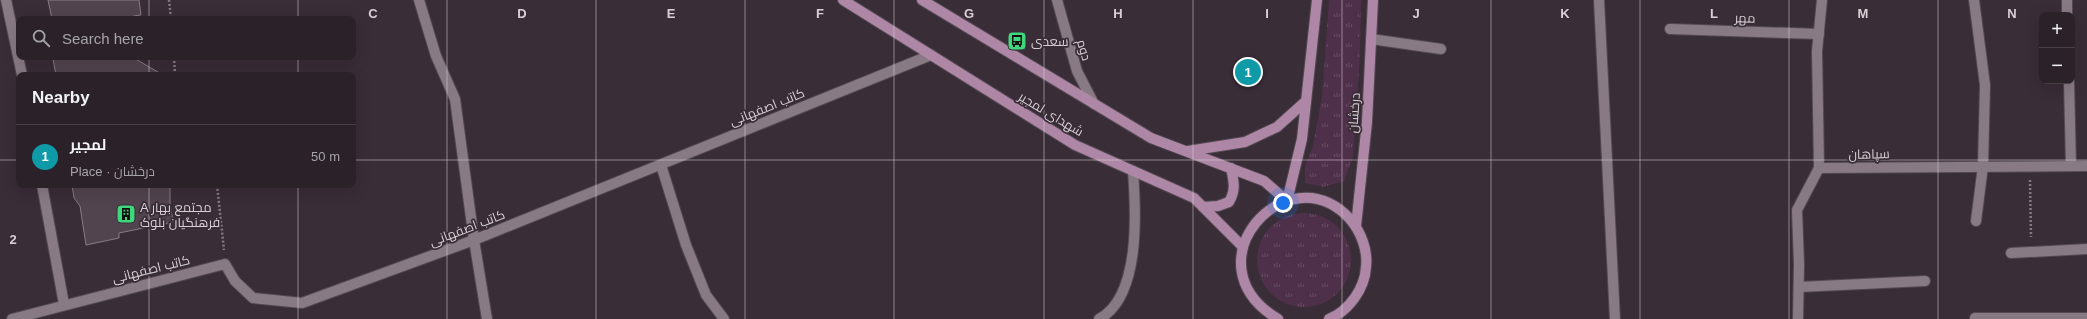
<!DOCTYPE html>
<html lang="en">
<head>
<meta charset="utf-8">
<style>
  :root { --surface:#2b2229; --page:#372f35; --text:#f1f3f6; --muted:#a6a4a8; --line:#473f46; --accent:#8bbbb9 }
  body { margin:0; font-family:Helvetica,Cairo,sans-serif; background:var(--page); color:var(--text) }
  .controls { position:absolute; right:12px; top:12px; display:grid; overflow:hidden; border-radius:8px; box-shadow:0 4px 16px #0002 }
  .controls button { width:36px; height:36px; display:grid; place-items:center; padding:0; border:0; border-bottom:1px solid var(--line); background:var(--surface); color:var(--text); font:20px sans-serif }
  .you { position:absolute; left:1283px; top:203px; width:14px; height:14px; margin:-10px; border:3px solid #fff; border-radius:50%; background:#1a73e8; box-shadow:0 0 0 6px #1a73e833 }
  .badge { display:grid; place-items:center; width:26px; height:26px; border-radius:50%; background:var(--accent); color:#fff; font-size:13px; font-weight:700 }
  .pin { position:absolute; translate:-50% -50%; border:2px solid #fff; box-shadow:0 1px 4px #0006 }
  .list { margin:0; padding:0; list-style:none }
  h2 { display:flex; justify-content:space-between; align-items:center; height:52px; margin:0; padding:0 16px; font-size:17px }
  h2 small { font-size:13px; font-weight:400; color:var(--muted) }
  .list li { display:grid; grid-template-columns:26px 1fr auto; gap:12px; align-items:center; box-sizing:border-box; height:64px; padding:0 16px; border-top:1px solid var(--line) }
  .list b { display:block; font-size:15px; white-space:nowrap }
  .list p { margin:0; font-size:13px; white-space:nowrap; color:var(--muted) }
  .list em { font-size:13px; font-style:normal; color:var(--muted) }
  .icon { flex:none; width:22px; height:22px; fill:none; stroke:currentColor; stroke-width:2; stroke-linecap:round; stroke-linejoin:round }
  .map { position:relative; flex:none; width:2087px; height:319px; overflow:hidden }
  .search { position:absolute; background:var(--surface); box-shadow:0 4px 16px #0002; left:16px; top:16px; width:340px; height:44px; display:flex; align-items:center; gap:10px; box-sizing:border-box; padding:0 14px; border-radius:8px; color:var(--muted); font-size:15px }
  .panel { position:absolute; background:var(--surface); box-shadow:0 4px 16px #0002; left:16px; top:72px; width:340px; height:116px; border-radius:8px }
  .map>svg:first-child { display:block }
</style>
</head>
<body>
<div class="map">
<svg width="2087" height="319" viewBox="0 0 2087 319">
  <defs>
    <pattern id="grass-tufts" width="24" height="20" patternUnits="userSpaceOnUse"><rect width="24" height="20" fill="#4f304a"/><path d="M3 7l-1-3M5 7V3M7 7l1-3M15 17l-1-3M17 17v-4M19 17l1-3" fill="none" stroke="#684d63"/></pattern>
  </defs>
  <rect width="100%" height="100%" fill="#392d37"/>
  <g fill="url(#grass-tufts)">
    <polygon points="1329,0 1361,0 1360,55 1353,157 1344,181 1323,187 1305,183 1305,166 1313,146 1322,97"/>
    <circle cx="1304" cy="260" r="47"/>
  </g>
  <g fill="#51444e" stroke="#897b86">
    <polygon points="48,0 139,0 141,15 133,16 134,19 52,19"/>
    <polygon points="62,57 132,57 163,75 56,75 53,59"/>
    <polygon points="72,185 170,185 170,203 173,222 119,233 119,238 86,245 80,206 74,198"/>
  </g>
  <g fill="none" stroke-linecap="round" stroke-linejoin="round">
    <g stroke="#544952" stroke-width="12">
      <g id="minor">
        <polyline points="6,0 22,75"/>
        <polyline points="419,0 436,56 455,99 474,240 487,319"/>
        <polyline points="1057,0 1077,71 1094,104"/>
        <polyline points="1599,0 1615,319"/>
        <polyline points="1974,0 1985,85 1983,166 1976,221"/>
        <polyline points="2067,0 2067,15"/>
        <polyline points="1670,29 1819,34"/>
        <polyline points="1371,39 1441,49"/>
        <polyline points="2069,81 2071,166"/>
        <polyline points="661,165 686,245 706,295 724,319"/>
        <polyline points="1819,168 2087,166"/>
        <polyline points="42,185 64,304"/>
        <polyline points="2011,253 2087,249"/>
        <polyline points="1799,287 1925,281"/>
        <polyline points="1975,318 2087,318"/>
        <polyline points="12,319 225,264 235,281 253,298 302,303 474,240 931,55"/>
        <path d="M 1099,319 C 1141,297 1136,211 1133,171"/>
        <polyline points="1798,319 1799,264 1797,210 1819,168 1817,51 1822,0"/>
      </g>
    </g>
    <g stroke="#544952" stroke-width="12">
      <g id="major">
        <polyline points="843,0 1075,145 1194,198 1243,247"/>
        <polyline points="922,0 1151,138 1264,181 1287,201"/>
        <polyline points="1188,151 1245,142 1277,127 1306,101"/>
        <polyline points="1287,201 1302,139 1317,0"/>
        <path d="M 1203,207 L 1218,206 L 1229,202 C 1236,190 1234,182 1231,168"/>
        <polyline points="1356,226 1367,122 1373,0"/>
        <path d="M 1278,319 C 1186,264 1287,151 1350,219 C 1361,232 1368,250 1366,267 C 1365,288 1349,311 1329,319"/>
      </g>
    </g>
    <g stroke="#847a82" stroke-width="2.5" stroke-dasharray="2 2" stroke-linecap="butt">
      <polyline points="169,0 171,19"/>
      <polyline points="174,57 175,75"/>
      <polyline points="2030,180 2031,237"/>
      <polyline points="217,185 224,250"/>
    </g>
    <use href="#minor" stroke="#887a85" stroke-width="10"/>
    <use href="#major" stroke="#ae87a7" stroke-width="10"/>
  </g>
  <path fill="none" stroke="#d8d0d6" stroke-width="1" stroke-opacity="0.55" d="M 149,0 L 149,19M 298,0 L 298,19M 447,0 L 447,319M 596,0 L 596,319M 745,0 L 745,319M 894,0 L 894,319M 1044,0 L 1044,319M 1193,0 L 1193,319M 1342,0 L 1342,319M 1491,0 L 1491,319M 1640,0 L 1640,319M 1789,0 L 1789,319M 1938,0 L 1938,319M 149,57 L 149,75M 298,57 L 298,75M 0,160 L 19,160M 353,160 L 2087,160M 149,185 L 149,319M 298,185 L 298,319"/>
  <defs>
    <g id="bus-square" transform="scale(1)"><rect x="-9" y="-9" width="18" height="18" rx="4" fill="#3ed77d" stroke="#392d37"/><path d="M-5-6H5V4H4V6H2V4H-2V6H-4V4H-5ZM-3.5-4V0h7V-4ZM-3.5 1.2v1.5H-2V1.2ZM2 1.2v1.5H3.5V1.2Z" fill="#111"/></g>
    <g id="building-square" transform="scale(1)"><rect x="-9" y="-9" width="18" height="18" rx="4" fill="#3ed77d" stroke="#392d37"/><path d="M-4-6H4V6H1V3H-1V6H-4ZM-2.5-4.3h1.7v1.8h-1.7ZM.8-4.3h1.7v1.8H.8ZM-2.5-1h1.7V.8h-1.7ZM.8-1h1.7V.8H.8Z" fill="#111"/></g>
  </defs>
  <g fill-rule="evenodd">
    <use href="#bus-square" x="1017" y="41"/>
    <use href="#building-square" x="126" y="214"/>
  </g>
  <g text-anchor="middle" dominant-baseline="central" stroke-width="3.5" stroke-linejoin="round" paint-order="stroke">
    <g font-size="13" fill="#d8d0d6" stroke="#392d37">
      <text transform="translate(1745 18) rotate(2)">مهر</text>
      <text transform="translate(1084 50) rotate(74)">دوم</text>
      <text transform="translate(767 107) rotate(-22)">کاتب اصفهانی</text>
      <text transform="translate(1354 113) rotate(-86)">درخشان</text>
      <text transform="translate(1051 114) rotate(31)">شهدای لمجیر</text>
      <text transform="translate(1869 154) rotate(-1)">سپاهان</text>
      <text transform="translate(467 228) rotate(-21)">کاتب اصفهانی</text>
      <text transform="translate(151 269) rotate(-14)">کاتب اصفهانی</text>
    </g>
    <g font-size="13" fill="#d8d0d6" stroke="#392d37" text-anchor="start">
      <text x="1031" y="41">سعدی</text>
      <text x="140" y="207">A مجتمع بهار<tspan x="140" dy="15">فرهنگیان بلوک</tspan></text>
    </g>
  </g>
  <g font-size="13" text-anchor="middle" font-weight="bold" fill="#d8d0d6" stroke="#392d37" stroke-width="3.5" stroke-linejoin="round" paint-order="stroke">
    <text x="373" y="18">C</text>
    <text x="522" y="18">D</text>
    <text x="671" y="18">E</text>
    <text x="820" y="18">F</text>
    <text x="969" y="18">G</text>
    <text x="1118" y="18">H</text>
    <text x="1267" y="18">I</text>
    <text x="1416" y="18">J</text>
    <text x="1565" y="18">K</text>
    <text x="1714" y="18">L</text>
    <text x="1863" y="18">M</text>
    <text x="2012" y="18">N</text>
    <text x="13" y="244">2</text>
  </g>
</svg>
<div class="controls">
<button>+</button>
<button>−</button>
</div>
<div class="you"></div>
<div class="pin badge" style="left:1248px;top:72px;background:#0f9aa8">1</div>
<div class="search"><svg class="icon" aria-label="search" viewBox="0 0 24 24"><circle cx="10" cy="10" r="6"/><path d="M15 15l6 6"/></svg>Search here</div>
<section class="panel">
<h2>Nearby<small></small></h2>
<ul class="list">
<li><span class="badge" style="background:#0f9aa8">1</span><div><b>لمجیر</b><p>Place · درخشان</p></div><em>50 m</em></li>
</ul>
</section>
</div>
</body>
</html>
